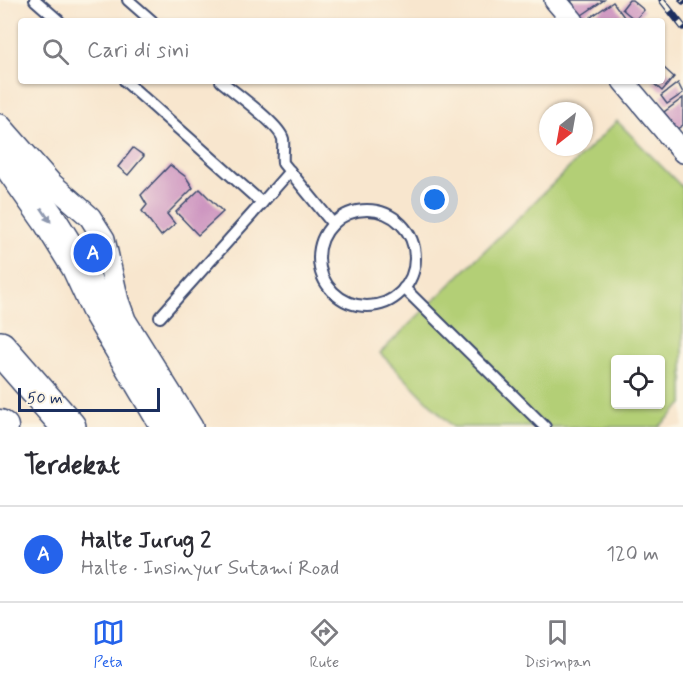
<!DOCTYPE html>
<html lang="id">
<head>
<meta charset="utf-8">
<style>
  :root { --surface:#fff; --page:#f7f7f7; --text:#2b2b33; --muted:#7c7c81; --line:#e1e1e2; --accent:#2563eb }
  body { margin:0; font-family:Mynerve,sans-serif; background:var(--page); color:var(--text) }
  .controls { position:absolute; right:18px; bottom:18px; display:grid; overflow:hidden; border-radius:6px; box-shadow:0 2px 4px #0004 }
  .controls button { width:54px; height:54px; display:grid; place-items:center; padding:0; border:0; border-bottom:2px solid var(--line); background:var(--surface); color:var(--text); font:30px sans-serif }
  .compass { position:absolute; left:539px; top:102px; width:54px; height:54px; border-radius:50%; background:var(--surface); box-shadow:0 2px 4px #0004; rotate:211deg }
  .scale { position:absolute; left:18px; bottom:15px; width:142px; box-sizing:border-box; padding-left:6px; border:3px solid #1b2f5e; border-top:0; font-size:16px; line-height:21px; white-space:nowrap; color:#1b2f5e; -webkit-text-stroke:4px #fcf5e5; paint-order:stroke }
  .you { position:absolute; left:435px; top:200px; width:21px; height:21px; margin:-15px; border:4px solid #fff; border-radius:50%; background:#1a73e8; box-shadow:0 0 0 9px #1a73e833 }
  .badge { display:grid; place-items:center; width:39px; height:39px; border-radius:50%; background:var(--accent); color:#fff; font-size:20px; font-weight:700 }
  .pin { position:absolute; translate:-50% -50%; border:3px solid #fff; box-shadow:0 2px 6px #0006 }
  .list { margin:0; padding:0; list-style:none }
  h2 { display:flex; justify-content:space-between; align-items:center; height:78px; margin:0; padding:0 24px; font-size:26px }
  h2 small { font-size:20px; font-weight:400; color:var(--muted) }
  .list li { display:grid; grid-template-columns:39px 1fr auto; gap:18px; align-items:center; box-sizing:border-box; height:96px; padding:0 24px; border-top:2px solid var(--line) }
  .list b { display:block; font-size:22px; white-space:nowrap }
  .list p { margin:0; font-size:20px; white-space:nowrap; color:var(--muted) }
  .list em { font-size:20px; font-style:normal; color:var(--muted) }
  .icon { flex:none; width:33px; height:33px; fill:none; stroke:currentColor; stroke-width:2; stroke-linecap:round; stroke-linejoin:round }
  .map { position:relative; flex:none; width:683px; height:427px; overflow:hidden }
  .search { position:absolute; background:var(--surface); box-shadow:0 2px 4px #0004; left:18px; right:18px; top:18px; height:66px; display:flex; align-items:center; gap:15px; box-sizing:border-box; padding:0 21px; border-radius:6px; color:var(--muted); font-size:22px }
  .sheet { height:174px; background:var(--surface) }
  nav { display:flex; justify-content:space-around; align-items:center; box-sizing:border-box; height:84px; border-top:2px solid var(--line); background:var(--surface); font-size:16px; color:var(--muted) }
  nav a { display:grid; justify-items:center; gap:3px }
  nav .on { color:var(--accent) }
  .map>svg:first-child { display:block }
</style>
</head>
<body>
<div class="map">
<svg width="683" height="427" viewBox="0 0 683 427">
  <rect width="100%" height="100%" fill="#fcf5e5"/>
  <filter id="ink" filterUnits="userSpaceOnUse"><feTurbulence type="fractalNoise" baseFrequency=".0167" numOctaves="2"/><feDisplacementMap in="SourceGraphic" scale="12" xChannelSelector="R" yChannelSelector="G"/><feConvolveMatrix kernelMatrix="1 2 1 2 8 2 1 2 1" color-interpolation-filters="sRGB"/></filter>
  <filter id="wash" filterUnits="userSpaceOnUse"><feTurbulence type="fractalNoise" baseFrequency=".008" numOctaves="4" result="noise"/><feDisplacementMap in="SourceGraphic" scale="24" xChannelSelector="R" yChannelSelector="G"/><feGaussianBlur stdDeviation="1.35" result="paint"/><feColorMatrix in="noise" values="0 0 0 0 0 0 0 0 0 0 0 0 0 0 0 0 0 1.4 0 .05"/><feComposite in="paint" operator="in"/></filter>
  <g filter="url(#wash)">
    <rect width="100%" height="100%" fill="#f8e6ce"/>
    <path fill="#b3cf76" stroke="#677f6a" stroke-width="1.5" fill-rule="evenodd" d="M 617,121 L 683,188 L 683,404 L 659,427 L 453,427 L 380,353 ZM 616,360 L 660,360 L 660,404 L 616,404 Z"/>
    <g id="blocks">
      <g fill="#cc93bf">
        <polygon points="571,0 604,0 579,17"/>
        <polygon points="629,0 632,0 644,10 635,20 622,9"/>
        <polygon points="613,2 627,21 594,21 591,17"/>
        <polygon points="664,68 674,77 662,91 652,82 662,81 662,71"/>
        <polygon points="678,83 683,93 667,104 661,96"/>
        <polygon points="683,98 683,125 677,129 664,112"/>
        <polygon points="133,148 144,156 128,175 118,167"/>
        <polygon points="170,165 186,177 193,188 167,214 175,224 161,236 142,211 147,205 141,195"/>
        <polygon points="200,189 223,212 198,235 176,212"/>
      </g>
    </g>
  </g>
  <g filter="url(#ink)">
    <use href="#blocks" fill-opacity="0" stroke="#3c4a6f" stroke-width="1.5"/>
    <g fill="none" stroke-linecap="round" stroke-linejoin="round">
      <g stroke="#3c4a6f" stroke-width="14">
        <g id="lane">
          <polyline points="35,0 59,21"/>
          <polyline points="128,0 152,21"/>
          <polyline points="125,81 262,203 290,171"/>
          <path d="M 221,81 C 235,93 279,124 283,139 C 284,146 282,155 283,163 L 333,224"/>
          <circle cx="367" cy="258" r="48"/>
          <polyline points="404,288 545,427"/>
          <polyline points="160,317 262,203"/>
        </g>
      </g>
      <g stroke="#3c4a6f" stroke-width="24">
        <g id="street">
          <polyline points="555,0 573,21"/>
          <polyline points="623,81 683,152"/>
          <polyline points="0,125 51,183 90,217 104,239 118,301 125,320 192,427"/>
        </g>
      </g>
      <g stroke="#3c4a6f" stroke-width="33">
        <polyline id="secondary" points="0,425 3,427"/>
      </g>
      <g stroke="#3c4a6f" stroke-width="36">
        <g id="highway">
          <polyline points="0,150 50,221 78,266 97,307 168,427"/>
          <polyline points="0,348 69,427"/>
        </g>
      </g>
      <use href="#lane" stroke="#fff" stroke-width="10"/>
      <use href="#street" stroke="#fff" stroke-width="21"/>
      <use href="#secondary" stroke="#fff" stroke-width="30"/>
      <use href="#highway" stroke="#fff" stroke-width="33"/>
      <g stroke="#1b2f5e" stroke-width="7">
        <g id="rail">
          <polyline points="662,0 683,27"/>
          <polyline points="682,0 683,1"/>
        </g>
      </g>
      <use href="#rail" stroke="#fcf5e5" stroke-width="4.5" stroke-dasharray="14" stroke-linecap="butt"/>
    </g>
    <defs><path id="oneway-solid" d="M-6-.8H1V-3.2L6.5 0L1 3.2V.8H-6Z" transform="scale(1.5)"/></defs>
    <use fill="#8d97ae" href="#oneway-solid" transform="translate(46 215) rotate(56)"/>
  </g>
</svg>
<div class="controls">
<button><svg class="icon" aria-label="locate" viewBox="0 0 24 24"><circle cx="12" cy="12" r="6"/><path d="M12 2v4M12 18v4M2 12h4M18 12h4"/></svg></button>
</div>
<svg class="compass" viewBox="-18 -18 36 36"><path d="M0-13l5 13h-10z" fill="#e53935"/><path d="M0 13l5-13h-10z" fill="#7c7c81"/></svg>
<div class="scale">50 m</div>
<div class="you"></div>
<div class="pin badge" style="left:93px;top:253px">A</div>
<div class="search"><svg class="icon" aria-label="search" viewBox="0 0 24 24"><circle cx="10" cy="10" r="6"/><path d="M15 15l6 6"/></svg>Cari di sini</div>
</div>
<section class="sheet">
<h2>Terdekat<small></small></h2>
<ul class="list">
<li><span class="badge">A</span><div><b>Halte Jurug 2</b><p>Halte · Insinyur Sutami Road</p></div><em>120 m</em></li>
</ul>
</section>
<nav>
<a class="on"><svg class="icon" aria-label="map" viewBox="0 0 24 24"><path d="M3 6l6-2 6 2 6-2v14l-6 2-6-2-6 2zM9 4v14M15 6v14"/></svg>Peta</a>
<a><svg class="icon" aria-label="directions" viewBox="0 0 24 24"><path d="M12 3l9 9-9 9-9-9zM9 14v-3h6M13 9l2 2-2 2"/></svg>Rute</a>
<a><svg class="icon" aria-label="saved" viewBox="0 0 24 24"><path d="M7 4h10v16l-5-4-5 4z"/></svg>Disimpan</a>
</nav>
</body>
</html>
